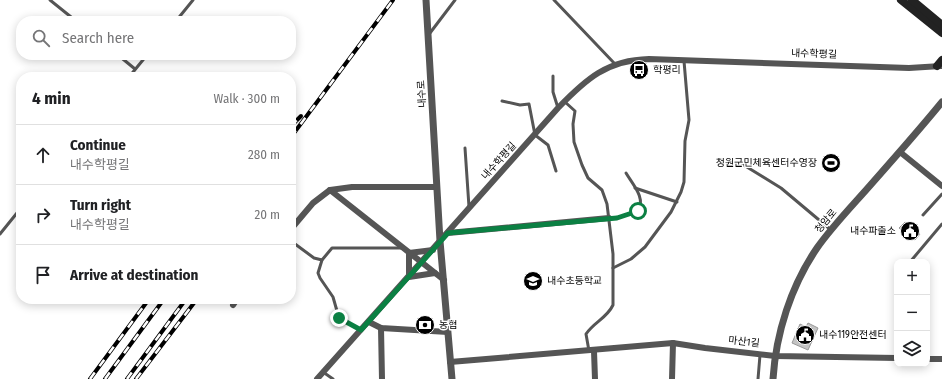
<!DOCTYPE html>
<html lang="en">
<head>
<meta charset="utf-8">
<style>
  :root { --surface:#fff; --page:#f6f6f6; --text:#202124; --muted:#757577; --line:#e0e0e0 }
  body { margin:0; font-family:"Fira Sans Condensed","Noto Sans KR",sans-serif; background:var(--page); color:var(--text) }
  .controls { position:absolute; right:12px; bottom:12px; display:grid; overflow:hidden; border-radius:8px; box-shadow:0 2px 10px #0003 }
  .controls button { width:36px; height:36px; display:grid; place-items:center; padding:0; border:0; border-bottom:1px solid var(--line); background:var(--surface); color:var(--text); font:20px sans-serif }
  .stop { position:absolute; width:12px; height:12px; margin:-9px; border:3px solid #0b8043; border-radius:50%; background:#fff }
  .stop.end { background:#0b8043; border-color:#fff; box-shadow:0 1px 4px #0008 }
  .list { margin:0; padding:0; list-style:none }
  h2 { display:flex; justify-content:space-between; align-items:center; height:52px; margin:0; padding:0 16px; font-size:17px }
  h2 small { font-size:13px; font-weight:400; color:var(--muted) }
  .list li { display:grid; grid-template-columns:26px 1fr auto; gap:12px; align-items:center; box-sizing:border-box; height:60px; padding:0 16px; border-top:1px solid var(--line) }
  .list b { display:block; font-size:15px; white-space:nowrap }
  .list p { margin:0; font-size:13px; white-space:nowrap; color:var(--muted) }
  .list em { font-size:13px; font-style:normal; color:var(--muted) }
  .icon { flex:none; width:22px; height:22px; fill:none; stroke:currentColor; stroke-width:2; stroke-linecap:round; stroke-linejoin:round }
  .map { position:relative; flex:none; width:942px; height:379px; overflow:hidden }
  .search { position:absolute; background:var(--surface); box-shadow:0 2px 10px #0003; left:16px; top:16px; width:280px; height:44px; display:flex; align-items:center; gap:10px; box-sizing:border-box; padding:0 14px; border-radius:16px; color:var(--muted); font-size:15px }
  .panel { position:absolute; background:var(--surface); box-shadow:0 2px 10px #0003; left:16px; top:72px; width:280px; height:232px; border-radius:16px }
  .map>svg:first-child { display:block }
</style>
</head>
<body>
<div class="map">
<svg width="942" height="379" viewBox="0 0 942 379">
  <rect width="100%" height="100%" fill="#fff"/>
  <g fill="#c4c4c4" stroke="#999">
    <polygon points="905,222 920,234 915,240 899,228"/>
    <polygon points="808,323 818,328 808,350 792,343 800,324 806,327"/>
  </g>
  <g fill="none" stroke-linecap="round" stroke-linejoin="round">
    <g stroke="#555" stroke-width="3">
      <polyline points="50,0 76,21"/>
      <polyline points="554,0 615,64"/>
      <polyline points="176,21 193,0"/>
      <polyline points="430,33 455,0"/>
      <polyline points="118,55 135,69"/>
      <polyline points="553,76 553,92 558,108"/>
      <polyline points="129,77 147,55"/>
      <polyline points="502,101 520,105 529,104 535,135 548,145 556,171"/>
      <path d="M 565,102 L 575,111 L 573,124 L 574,142 L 582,165 L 588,178 L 602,190 L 607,204 L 613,254 L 613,305 C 607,318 594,322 586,334 L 589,351"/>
      <polyline points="465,148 469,207"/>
      <polyline points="742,164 781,188 831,230"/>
      <polyline points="635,188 677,202"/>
      <polyline points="923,215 942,194"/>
      <path d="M 609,218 L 617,218 L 638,211 C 646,198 633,185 626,173"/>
      <polyline points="0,234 21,208"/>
      <polyline points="291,241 314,258 322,260"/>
      <polyline points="910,262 942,224"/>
      <polyline points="613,268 631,259 645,247 671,212 681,192 684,182 685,141 689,120 684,61"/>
      <polyline points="361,330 339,318 333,297 320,278 318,273 322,260 332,248 403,248"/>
      <polyline points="323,372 333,379"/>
      <polyline points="758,379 760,355"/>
    </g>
    <g stroke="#555" stroke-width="6">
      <polyline points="900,152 942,186"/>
      <polyline points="330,190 352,187 437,187"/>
      <polyline points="291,229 313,203 330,190 444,280"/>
      <polyline points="448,233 609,218"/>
      <polyline points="433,250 409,253 409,277 435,273"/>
      <polyline points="233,305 237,299"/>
      <polyline points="369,322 381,328 448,332"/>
      <polyline points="381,328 382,379"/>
      <polyline points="594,351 595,379"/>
      <polyline points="927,359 942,359"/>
      <polyline points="450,362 673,343 705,348 775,356 897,358"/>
      <path d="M 317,379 L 558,108 C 586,79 607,60 649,59 L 909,68 L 941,66"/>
      <polyline points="672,379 673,343"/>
    </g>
    <g stroke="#555" stroke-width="7">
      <polyline points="426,0 440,241 452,379"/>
      <path d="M 773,379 C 776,333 791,286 817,248 C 834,224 855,203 874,181 C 897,155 920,129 942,102"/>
    </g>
    <g stroke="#222" stroke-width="8">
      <polyline points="901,0 942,33"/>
      <polyline points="912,0 942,25"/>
      <polyline points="937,66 942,60"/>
    </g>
    <g stroke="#000" stroke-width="4">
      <g id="rail">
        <polyline points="291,126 301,116"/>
        <polyline points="291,137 393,0"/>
        <polyline points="90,379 149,299"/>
        <polyline points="105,379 164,299"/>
        <polyline points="127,379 186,299"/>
        <polyline points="136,379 197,299"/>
      </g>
    </g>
    <use href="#rail" stroke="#fff" stroke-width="2.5" stroke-dasharray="8" stroke-linecap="butt"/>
  </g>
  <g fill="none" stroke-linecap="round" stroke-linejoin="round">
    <polyline stroke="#0b8043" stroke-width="5" points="339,318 361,330 448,233 617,218 638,211"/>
  </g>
  <defs>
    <g id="bus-disc" transform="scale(1)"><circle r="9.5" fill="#000" stroke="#fff"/><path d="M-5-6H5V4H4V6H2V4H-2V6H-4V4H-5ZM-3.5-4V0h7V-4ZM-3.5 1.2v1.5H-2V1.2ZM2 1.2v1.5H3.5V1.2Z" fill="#fff"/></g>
    <g id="stadium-disc" transform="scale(1)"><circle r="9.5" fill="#000" stroke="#fff"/><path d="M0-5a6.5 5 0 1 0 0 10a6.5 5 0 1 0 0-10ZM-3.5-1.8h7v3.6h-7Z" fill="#fff"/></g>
    <g id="civic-disc" transform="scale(1)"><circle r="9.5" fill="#000" stroke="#fff"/><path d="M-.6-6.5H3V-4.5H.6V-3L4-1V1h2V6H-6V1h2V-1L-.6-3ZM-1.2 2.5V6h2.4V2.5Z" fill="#fff"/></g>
    <g id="school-disc" transform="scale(1)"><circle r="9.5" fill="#000" stroke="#fff"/><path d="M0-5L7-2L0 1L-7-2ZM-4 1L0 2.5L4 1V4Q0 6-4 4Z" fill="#fff"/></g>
    <g id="bank-disc" transform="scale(1)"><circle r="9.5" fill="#000" stroke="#fff"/><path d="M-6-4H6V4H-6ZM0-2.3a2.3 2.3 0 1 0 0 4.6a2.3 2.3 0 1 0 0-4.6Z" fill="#fff"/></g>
  </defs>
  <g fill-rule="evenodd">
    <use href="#bus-disc" x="639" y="70"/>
    <use href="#stadium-disc" x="831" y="163"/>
    <use href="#civic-disc" x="910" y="231"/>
    <use href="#school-disc" x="533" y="281"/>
    <use href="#bank-disc" x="425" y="325"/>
    <use href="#civic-disc" x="805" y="335"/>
  </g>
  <g text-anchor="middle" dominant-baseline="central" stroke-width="3" stroke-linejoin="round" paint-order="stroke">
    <g font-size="10" fill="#000" stroke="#fff">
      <text transform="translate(814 54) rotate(2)">내수학평길</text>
      <text transform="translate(422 94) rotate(-93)">내수로</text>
      <text transform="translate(499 161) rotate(-48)">내수학평길</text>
      <text transform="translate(826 221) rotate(-50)">청암로</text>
      <text transform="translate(744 342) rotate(6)">마산1길</text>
    </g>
    <g font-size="10" fill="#000" stroke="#fff" text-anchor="start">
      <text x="653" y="70">학평리</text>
      <text x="817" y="163" text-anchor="end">청원군민체육센터수영장</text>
      <text x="896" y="231" text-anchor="end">내수파출소</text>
      <text x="547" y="281">내수초등학교</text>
      <text x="439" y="325">농협</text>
      <text x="819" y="335">내수119안전센터</text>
    </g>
  </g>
</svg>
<div class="controls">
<button>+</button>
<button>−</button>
<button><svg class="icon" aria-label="layers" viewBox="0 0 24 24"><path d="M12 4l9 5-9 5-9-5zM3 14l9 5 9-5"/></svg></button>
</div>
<div class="stop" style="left:638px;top:211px"></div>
<div class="stop end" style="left:339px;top:318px"></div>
<div class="search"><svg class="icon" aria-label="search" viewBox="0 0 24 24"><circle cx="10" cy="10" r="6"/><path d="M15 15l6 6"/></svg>Search here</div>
<section class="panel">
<h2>4 min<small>Walk · 300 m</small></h2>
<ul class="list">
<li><svg class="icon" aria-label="ahead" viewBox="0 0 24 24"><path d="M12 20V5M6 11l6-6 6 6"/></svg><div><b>Continue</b><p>내수학평길</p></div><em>280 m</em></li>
<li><svg class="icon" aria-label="right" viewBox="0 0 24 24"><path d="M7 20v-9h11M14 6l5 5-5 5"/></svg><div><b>Turn right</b><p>내수학평길</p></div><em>20 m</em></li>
<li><svg class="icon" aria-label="arrive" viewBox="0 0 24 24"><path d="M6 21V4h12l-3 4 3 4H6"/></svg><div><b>Arrive at destination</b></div></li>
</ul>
</section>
</div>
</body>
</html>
